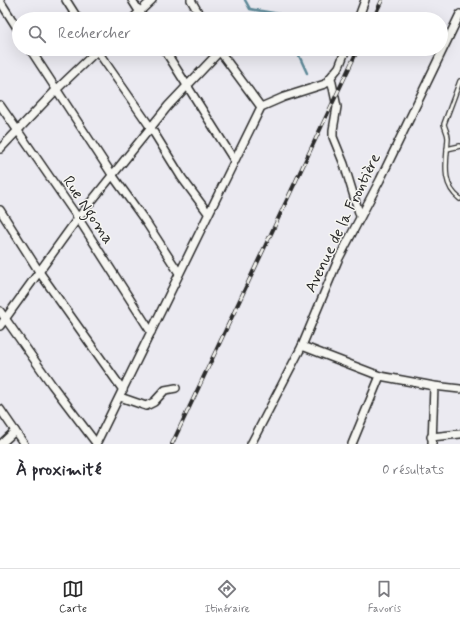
<!DOCTYPE html>
<html lang="fr">
<head>
<meta charset="utf-8">
<style>
  :root { --surface:#fff; --page:#f2f2f3; --text:#2b2b33; --muted:#7c7c81; --line:#e1e1e2; --accent:#2b2b2b }
  body { margin:0; font-family:Mynerve,sans-serif; background:var(--page); color:var(--text) }
  .list { margin:0; padding:0; list-style:none }
  h2 { display:flex; justify-content:space-between; align-items:center; height:52px; margin:0; padding:0 16px; font-size:17px }
  h2 small { font-size:13px; font-weight:400; color:var(--muted) }
  .icon { flex:none; width:22px; height:22px; fill:none; stroke:currentColor; stroke-width:2; stroke-linecap:round; stroke-linejoin:round }
  .map { position:relative; flex:none; width:460px; height:444px; overflow:hidden }
  .search { position:absolute; background:var(--surface); box-shadow:0 4px 16px #0002; left:12px; right:12px; top:12px; height:44px; display:flex; align-items:center; gap:10px; box-sizing:border-box; padding:0 14px; border-radius:22px; color:var(--muted); font-size:15px }
  .sheet { height:124px; background:var(--surface) }
  nav { display:flex; justify-content:space-around; align-items:center; box-sizing:border-box; height:56px; border-top:1px solid var(--line); background:var(--surface); font-size:11px; color:var(--muted) }
  nav a { display:grid; justify-items:center; gap:2px }
  nav .on { color:var(--accent) }
  .map>svg:first-child { display:block }
</style>
</head>
<body>
<div class="map">
<svg width="460" height="444" viewBox="0 0 460 444">
  <rect width="100%" height="100%" fill="#ebeaf1"/>
  <filter id="ink" filterUnits="userSpaceOnUse"><feTurbulence type="fractalNoise" baseFrequency=".025" numOctaves="2"/><feDisplacementMap in="SourceGraphic" scale="8" xChannelSelector="R" yChannelSelector="G"/><feConvolveMatrix kernelMatrix="1 2 1 2 8 2 1 2 1" color-interpolation-filters="sRGB"/></filter>
  <g filter="url(#ink)">
    <g fill="none" stroke-linecap="round" stroke-linejoin="round">
      <g stroke="#5f8a99" stroke-width="2.5">
        <polyline points="245,0 250,9 279,14 282,19"/>
        <polyline points="296,49 307,73"/>
      </g>
      <g stroke="#2b2b2b" stroke-width="6">
        <g id="service">
          <path d="M 460,81 L 444,124 C 445,129 448,133 448,138 C 447,160 440,184 460,199"/>
          <polyline points="447,149 460,146"/>
        </g>
      </g>
      <g stroke="#2b2b2b" stroke-width="10">
        <g id="minor">
          <polyline points="66,0 78,19"/>
          <polyline points="132,0 144,19"/>
          <polyline points="191,0 202,19"/>
          <polyline points="0,1 19,31"/>
          <polyline points="132,19 152,0"/>
          <polyline points="358,19 365,0"/>
          <polyline points="30,49 113,176 146,222 179,273"/>
          <polyline points="96,49 151,128 182,178 208,213"/>
          <polyline points="164,49 234,160"/>
          <polyline points="218,49 261,107"/>
          <polyline points="331,78 337,107 333,130 333,137 344,164 360,216"/>
          <polyline points="0,105 78,218 151,332"/>
          <polyline points="0,149 56,90 99,49"/>
          <polyline points="0,210 40,273 123,390"/>
          <polyline points="0,311 52,385 96,443"/>
          <polyline points="0,326 78,218 168,106 220,51"/>
          <polyline points="302,346 380,376 434,386 460,389"/>
          <polyline points="120,397 146,406 154,402 165,390 176,388"/>
          <polyline points="0,409 24,444"/>
          <polyline points="431,437 460,434"/>
          <polyline points="1,444 15,431"/>
          <polyline points="96,444 261,107 284,97 325,84 339,67 346,49"/>
          <polyline points="251,444 302,346 338,260 380,180 460,14"/>
          <polyline points="352,444 380,376"/>
          <polyline points="432,444 434,386"/>
        </g>
      </g>
      <use href="#service" stroke="#f6f6f2" stroke-width="3.5"/>
      <use href="#minor" stroke="#f6f6f2" stroke-width="7"/>
      <g stroke="#2b2b2b" stroke-width="4">
        <g id="rail">
          <polyline points="373,19 382,0"/>
          <polyline points="172,444 358,49"/>
        </g>
      </g>
      <use href="#rail" stroke="#f6f6f2" stroke-width="2.5" stroke-dasharray="8" stroke-linecap="butt"/>
    </g>
  </g>
  <g text-anchor="middle" dominant-baseline="central" stroke-width="3" stroke-linejoin="round" paint-order="stroke">
    <g font-size="16" fill="#2b2b2b" stroke="#f6f6f2">
      <text transform="translate(88 210) rotate(56)">Rue Ngoma</text>
      <text transform="translate(343 223) rotate(-64)">Avenue de la Frontière</text>
    </g>
  </g>
</svg>
<div class="search"><svg class="icon" aria-label="search" viewBox="0 0 24 24"><circle cx="10" cy="10" r="6"/><path d="M15 15l6 6"/></svg>Rechercher</div>
</div>
<section class="sheet">
<h2>À proximité<small>0 résultats</small></h2>
<ul class="list">
</ul>
</section>
<nav>
<a class="on"><svg class="icon" aria-label="map" viewBox="0 0 24 24"><path d="M3 6l6-2 6 2 6-2v14l-6 2-6-2-6 2zM9 4v14M15 6v14"/></svg>Carte</a>
<a><svg class="icon" aria-label="directions" viewBox="0 0 24 24"><path d="M12 3l9 9-9 9-9-9zM9 14v-3h6M13 9l2 2-2 2"/></svg>Itinéraire</a>
<a><svg class="icon" aria-label="saved" viewBox="0 0 24 24"><path d="M7 4h10v16l-5-4-5 4z"/></svg>Favoris</a>
</nav>
</body>
</html>
